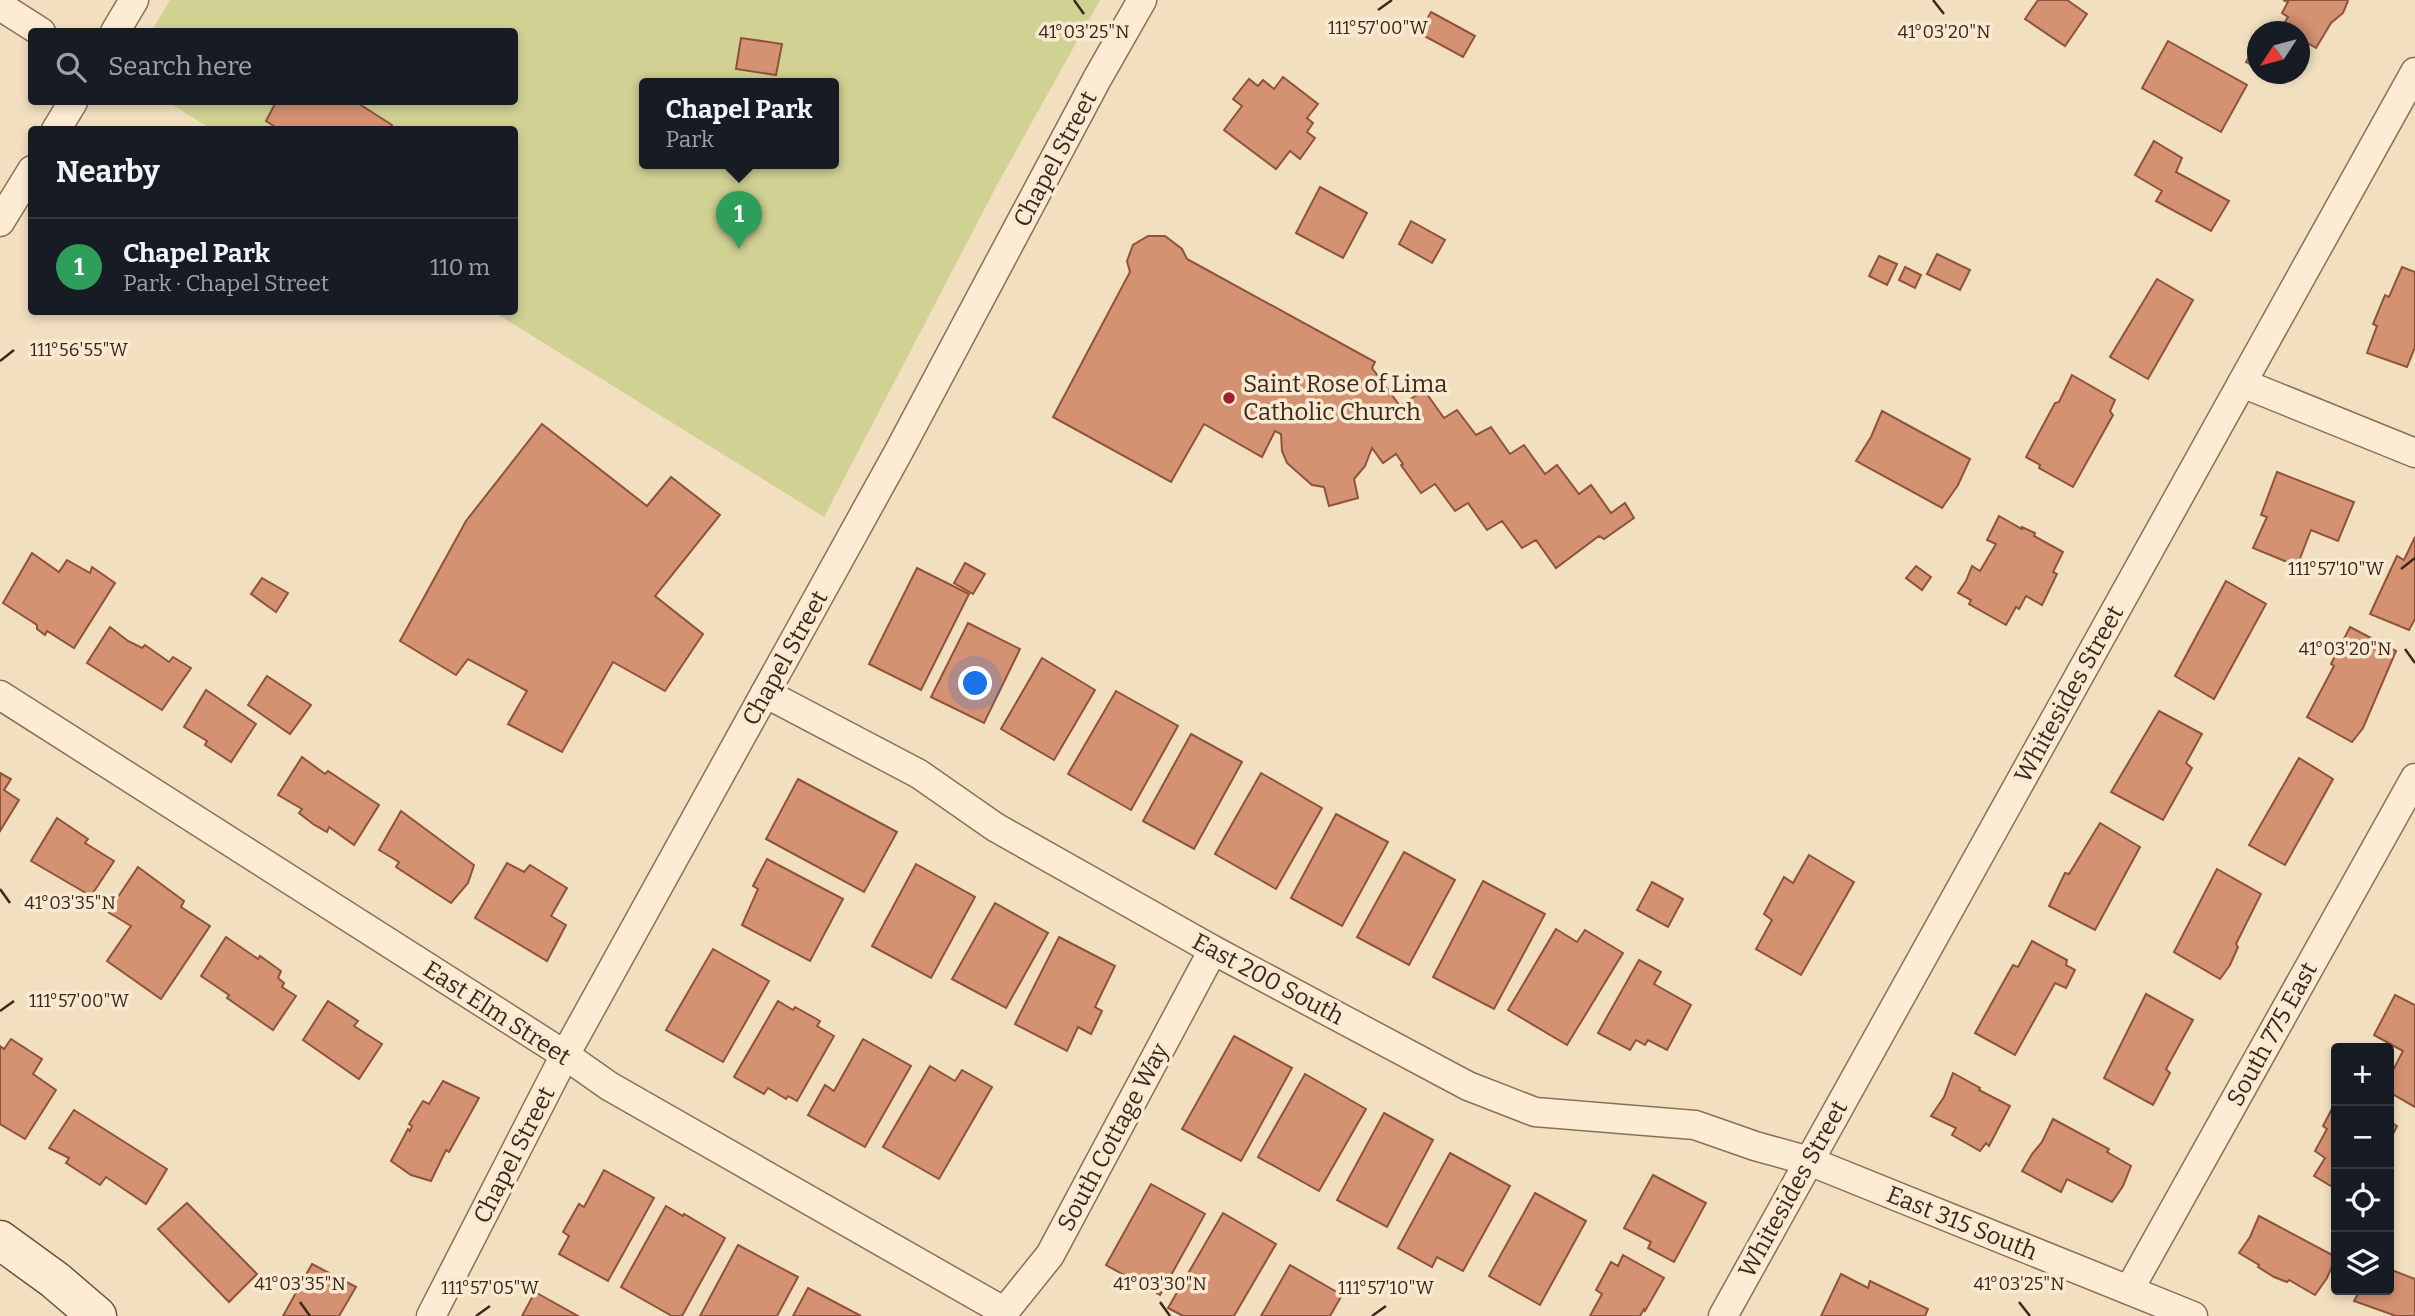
<!DOCTYPE html>
<html lang="en">
<head>
<meta charset="utf-8">
<style>
  :root { --surface:#171b24; --page:#242831; --text:#f1f3f6; --muted:#9ea1a6; --line:#363941; --accent:#cd949c }
  body { margin:0; font-family:Bitter,serif; background:var(--page); color:var(--text) }
  .controls { position:absolute; right:21px; bottom:21px; display:grid; overflow:hidden; border-radius:7px; box-shadow:0 4px 10px #0003 }
  .controls button { width:63px; height:63px; display:grid; place-items:center; padding:0; border:0; border-bottom:2px solid var(--line); background:var(--surface); color:var(--text); font:35px sans-serif }
  .compass { position:absolute; left:2247px; top:21px; width:63px; height:63px; border-radius:50%; background:var(--surface); box-shadow:0 4px 10px #0003; rotate:234deg }
  .you { position:absolute; left:976px; top:684px; width:24px; height:24px; margin:-18px; border:5px solid #fff; border-radius:50%; background:#1a73e8; box-shadow:0 0 0 10px #1a73e833 }
  .badge { display:grid; place-items:center; width:46px; height:46px; border-radius:50%; background:var(--accent); color:#fff; font-size:23px; font-weight:700 }
  .pin { position:absolute; translate:-50% -58px; filter:drop-shadow(0 2px 4px #0008) }
  .pin::after { content:''; position:absolute; top:37px; width:24px; height:21px; background:inherit; clip-path:polygon(0 0,100% 0,50% 100%) }
  .popup { position:absolute; left:639px; top:78px; width:200px; height:91px; box-sizing:border-box; display:grid; place-content:center; border-radius:7px; background:var(--surface); filter:drop-shadow(0 2px 5px #0005); font-size:23px; white-space:nowrap; color:var(--muted) }
  .popup b { font-size:26px; color:var(--text) }
  .popup::after { content:''; position:absolute; left:50%; top:100%; margin-left:-14px; border:14px solid transparent; border-top-color:var(--surface) }
  .list { margin:0; padding:0; list-style:none }
  h2 { display:flex; justify-content:space-between; align-items:center; height:91px; margin:0; padding:0 28px; font-size:30px }
  h2 small { font-size:23px; font-weight:400; color:var(--muted) }
  .list li { display:grid; grid-template-columns:46px 1fr auto; gap:21px; align-items:center; box-sizing:border-box; height:98px; padding:0 28px; border-top:2px solid var(--line) }
  .list b { display:block; font-size:26px; white-space:nowrap }
  .list p { margin:0; font-size:23px; white-space:nowrap; color:var(--muted) }
  .list em { font-size:23px; font-style:normal; color:var(--muted) }
  .icon { flex:none; width:38px; height:38px; fill:none; stroke:currentColor; stroke-width:2; stroke-linecap:round; stroke-linejoin:round }
  .map { position:relative; flex:none; width:2415px; height:1316px; overflow:hidden }
  .search { position:absolute; background:var(--surface); box-shadow:0 4px 10px #0003; left:28px; top:28px; width:490px; height:77px; display:flex; align-items:center; gap:18px; box-sizing:border-box; padding:0 24px; border-radius:7px; color:var(--muted); font-size:26px }
  .panel { position:absolute; background:var(--surface); box-shadow:0 4px 10px #0003; left:28px; top:126px; width:490px; height:189px; border-radius:7px }
  .map>svg:first-child { display:block }
</style>
</head>
<body>
<div class="map">
<svg width="2415" height="1316" viewBox="0 0 2415 1316">
  <rect width="100%" height="100%" fill="#f2dfc0"/>
  <path fill="#d0d193" fill-rule="evenodd" d="M 170,0 L 1100,0 L 996,187 L 824,517 L 494,312 L 514,312 L 514,130 L 211,129 L 168,102 L 514,102 L 514,32 L 151,32 ZM 644,83 L 834,83 L 834,163 L 644,163 Z"/>
  <g fill="#d49272" stroke="#8f533a" stroke-width="2">
    <polygon points="2038,0 2067,0 2087,14 2065,46 2025,19"/>
    <polygon points="2283,0 2347,0 2348,1 2343,13 2331,23 2316,48 2302,40 2300,45 2300,32 2279,32 2288,17 2282,13 2288,2"/>
    <polygon points="1431,12 1475,36 1463,57 1419,33"/>
    <polygon points="741,38 782,44 776,75 736,69"/>
    <polygon points="2168,41 2247,85 2221,132 2142,88"/>
    <polygon points="2258,42 2258,68 2246,62"/>
    <polygon points="1283,77 1318,104 1307,118 1313,123 1307,132 1315,138 1300,159 1290,151 1276,169 1224,130 1242,106 1233,99 1249,79 1258,86 1263,80 1274,89"/>
    <polygon points="276,102 356,102 392,125 389,130 280,130 266,121"/>
    <polygon points="2154,141 2182,158 2176,172 2229,201 2211,231 2156,201 2162,191 2135,175"/>
    <polygon points="1320,187 1367,213 1343,258 1296,233"/>
    <polygon points="1411,221 1445,240 1432,263 1399,244"/>
    <polygon points="1148,236 1165,236 1182,249 1187,259 1375,362 1372,368 1400,406 1424,390 1444,418 1457,410 1476,435 1491,427 1510,454 1524,445 1545,474 1557,465 1579,494 1591,485 1611,513 1625,503 1634,518 1604,539 1599,536 1556,568 1536,540 1522,548 1502,521 1487,530 1468,503 1455,511 1435,484 1421,493 1401,465 1403,464 1396,454 1383,463 1372,448 1365,466 1354,479 1358,498 1329,506 1324,487 1312,485 1287,463 1282,451 1281,434 1275,431 1262,457 1204,424 1171,482 1053,417 1130,272 1127,261 1133,245"/>
    <polygon points="1937,254 1970,270 1960,290 1927,274"/>
    <polygon points="1879,256 1897,264 1887,285 1869,276"/>
    <polygon points="1905,267 1921,275 1915,288 1899,280"/>
    <polygon points="2402,267 2415,272 2415,347 2407,367 2367,353 2377,326 2373,324 2385,295 2389,297"/>
    <polygon points="2157,279 2193,300 2148,379 2110,357"/>
    <polygon points="2072,375 2115,400 2110,411 2113,415 2073,487 2039,468 2040,465 2026,457 2055,403 2059,402"/>
    <polygon points="1882,411 1970,459 1958,485 1942,508 1856,461 1871,437"/>
    <polygon points="542,424 647,506 671,477 720,515 655,596 703,634 665,691 613,662 562,752 508,724 527,691 468,659 456,675 400,641 466,521"/>
    <polygon points="2277,472 2354,502 2338,541 2311,530 2297,566 2253,548 2267,517 2261,515"/>
    <polygon points="1999,516 2022,529 2022,527 2035,533 2034,536 2063,552 2053,572 2057,574 2042,605 2026,596 2019,609 2016,607 2006,625 1969,604 1971,600 1958,593 1966,581 1972,566 1980,571 1996,544 1987,540"/>
    <polygon points="2415,537 2415,619 2409,630 2370,614 2397,556 2404,560"/>
    <polygon points="32,553 59,572 67,560 90,573 92,567 115,583 74,648 47,631 45,635 37,629 37,625 3,603"/>
    <polygon points="965,563 985,574 973,594 954,583"/>
    <polygon points="1916,566 1931,577 1922,590 1906,578"/>
    <polygon points="917,568 969,594 921,690 869,664"/>
    <polygon points="262,578 288,593 276,612 251,594"/>
    <polygon points="2226,581 2266,604 2214,699 2175,676"/>
    <polygon points="968,623 1020,649 984,723 931,697"/>
    <polygon points="110,627 128,641 142,648 145,645 169,662 173,657 191,668 162,710 87,663"/>
    <polygon points="2350,627 2396,651 2363,728 2352,742 2307,717 2334,666 2331,664"/>
    <polygon points="1042,658 1095,690 1054,760 1001,729"/>
    <polygon points="267,676 311,705 290,734 248,705"/>
    <polygon points="206,690 256,724 231,762 205,745 207,741 184,727"/>
    <polygon points="1116,691 1178,726 1131,810 1068,774"/>
    <polygon points="2159,711 2202,734 2186,763 2192,768 2163,820 2111,792"/>
    <polygon points="1191,734 1242,762 1194,849 1143,821"/>
    <polygon points="302,757 325,774 328,771 379,805 354,845 329,827 327,832 313,824 299,813 302,809 278,795"/>
    <polygon points="2299,758 2333,779 2285,865 2249,845"/>
    <polygon points="0,773 11,779 4,790 19,800 0,831"/>
    <polygon points="1261,773 1322,808 1276,889 1215,854"/>
    <polygon points="798,779 897,832 864,892 766,839"/>
    <polygon points="401,811 474,865 468,883 451,903 396,867 399,862 379,850"/>
    <polygon points="1336,814 1388,842 1342,926 1291,898"/>
    <polygon points="57,818 88,839 85,843 114,861 91,896 31,861"/>
    <polygon points="2100,823 2140,847 2095,930 2049,906 2065,873 2069,874"/>
    <polygon points="1404,852 1455,880 1409,965 1357,937"/>
    <polygon points="1809,855 1854,882 1801,975 1756,949 1772,920 1764,914 1784,877 1793,883"/>
    <polygon points="767,859 843,899 810,961 742,925 758,889 753,886"/>
    <polygon points="507,863 524,872 530,865 567,888 551,916 566,925 547,961 475,918"/>
    <polygon points="916,864 975,897 931,978 872,946"/>
    <polygon points="138,867 184,901 181,907 210,926 161,999 107,961 131,926 108,912"/>
    <polygon points="2217,869 2261,894 2236,944 2238,947 2230,965 2220,979 2174,952"/>
    <polygon points="1483,881 1545,914 1494,1009 1433,977"/>
    <polygon points="1652,882 1683,899 1668,927 1637,910"/>
    <polygon points="995,903 1048,933 1006,1008 952,979"/>
    <polygon points="1556,929 1577,942 1585,930 1623,953 1567,1045 1508,1010"/>
    <polygon points="226,937 258,959 260,956 281,971 278,978 284,983 282,987 296,996 273,1030 227,998 229,995 201,976"/>
    <polygon points="1059,937 1115,966 1095,1007 1102,1011 1091,1034 1078,1027 1067,1051 1015,1024"/>
    <polygon points="2032,941 2067,960 2066,965 2075,970 2066,988 2055,983 2015,1055 1975,1033 2013,965 2018,967"/>
    <polygon points="713,949 769,981 723,1062 666,1030"/>
    <polygon points="1639,960 1661,972 1654,984 1691,1005 1667,1050 1648,1040 1645,1045 1636,1040 1630,1050 1598,1033"/>
    <polygon points="2146,994 2193,1020 2166,1069 2170,1073 2153,1105 2104,1078"/>
    <polygon points="2395,995 2415,1005 2415,1107 2389,1092 2389,1078 2403,1051 2374,1035"/>
    <polygon points="328,1001 358,1021 354,1026 382,1044 359,1079 303,1040"/>
    <polygon points="778,1001 793,1010 795,1007 820,1021 817,1026 834,1036 797,1101 788,1096 786,1099 768,1088 764,1094 734,1077"/>
    <polygon points="1234,1036 1292,1068 1241,1161 1182,1129"/>
    <polygon points="11,1039 42,1059 33,1074 56,1090 25,1139 0,1124 0,1046 4,1049"/>
    <polygon points="863,1039 911,1066 865,1147 808,1115 825,1085 834,1091"/>
    <polygon points="930,1066 955,1081 962,1070 992,1087 939,1179 883,1147"/>
    <polygon points="1953,1073 1980,1088 1979,1090 2010,1106 1989,1146 1986,1143 1980,1151 1952,1135 1956,1128 1931,1116 1944,1097"/>
    <polygon points="1305,1074 1366,1109 1319,1191 1258,1157"/>
    <polygon points="443,1081 479,1098 449,1152 446,1150 431,1181 411,1175 391,1161 408,1129 410,1131 412,1126 409,1124 423,1101 429,1104"/>
    <polygon points="2336,1101 2336,1189 2314,1176 2325,1158 2315,1151 2327,1129 2323,1126"/>
    <polygon points="74,1110 167,1169 146,1204 106,1177 100,1185 66,1163 69,1158 49,1148"/>
    <polygon points="1384,1113 1433,1140 1387,1227 1337,1200"/>
    <polygon points="2053,1119 2109,1149 2107,1152 2131,1166 2123,1186 2112,1202 2067,1179 2061,1192 2022,1171 2032,1154 2042,1142"/>
    <polygon points="2389,1121 2397,1126 2389,1142"/>
    <polygon points="1450,1153 1510,1186 1463,1271 1437,1257 1432,1267 1398,1248"/>
    <polygon points="604,1170 654,1198 608,1281 559,1254 569,1236 563,1232 579,1204 584,1207"/>
    <polygon points="1653,1175 1706,1203 1674,1262 1648,1248 1651,1242 1624,1228"/>
    <polygon points="1151,1184 1205,1214 1160,1295 1106,1265"/>
    <polygon points="1535,1193 1586,1221 1540,1305 1489,1276"/>
    <polygon points="187,1203 257,1274 229,1302 158,1229"/>
    <polygon points="666,1206 683,1216 684,1214 725,1238 682,1316 672,1316 621,1287"/>
    <polygon points="1223,1213 1276,1244 1234,1316 1183,1316 1168,1308"/>
    <polygon points="2259,1216 2336,1257 2327,1278 2315,1295 2289,1280 2287,1282 2274,1277 2258,1267 2259,1265 2239,1253 2250,1237"/>
    <polygon points="738,1245 798,1277 777,1316 700,1316"/>
    <polygon points="1623,1255 1664,1278 1645,1311 1644,1309 1640,1316 1590,1316 1602,1294 1596,1290 1611,1262 1618,1266"/>
    <polygon points="312,1264 356,1287 339,1316 283,1316"/>
    <polygon points="1290,1265 1342,1295 1330,1316 1261,1316"/>
    <polygon points="2389,1269 2415,1279 2415,1316 2396,1316 2354,1301 2360,1290 2389,1290"/>
    <polygon points="1841,1274 1868,1288 1870,1281 1928,1309 1925,1316 1821,1316"/>
    <polygon points="808,1288 861,1316 793,1316"/>
    <polygon points="535,1292 578,1316 522,1316"/>
  </g>
  <g fill="none" stroke-linecap="round" stroke-linejoin="round">
    <g stroke="#8d6e56" stroke-width="31">
      <g id="street">
        <polyline points="0,6 41,32"/>
        <polyline points="115,32 134,0"/>
        <polyline points="56,130 73,102"/>
        <polyline points="0,222 32,170"/>
        <polyline points="2242,383 2415,453"/>
        <polyline points="765,693 919,774 995,827 1213,950 1468,1086 1535,1112 1695,1125 1755,1146 1809,1161 2193,1316"/>
        <polyline points="0,695 565,1055 609,1086 1005,1312"/>
        <polyline points="2129,1290 2415,778"/>
        <polyline points="431,1316 565,1055 899,451 1097,79 1142,0"/>
        <polyline points="1001,1316 1050,1255 1213,950"/>
        <polyline points="1723,1316 2415,72"/>
      </g>
    </g>
    <g stroke="#6f4f39" stroke-width="41">
      <polyline id="secondary" points="0,1240 55,1280 97,1316"/>
    </g>
    <use href="#street" stroke="#fcecd4" stroke-width="28"/>
    <use href="#secondary" stroke="#fcecd4" stroke-width="38"/>
  </g>
  <path fill="none" stroke="#3b281c" stroke-width="2.5" d="M 1074,0 L 1084,14M 1933,0 L 1944,14M 1378,10 L 1392,0M 0,361 L 14,350M 2401,569 L 2415,558M 2405,649 L 2415,663M 0,889 L 10,903M 0,1011 L 14,1001M 300,1302 L 310,1316M 1160,1302 L 1170,1316M 2019,1302 L 2030,1316M 476,1316 L 490,1306M 1372,1316 L 1386,1306"/>
  <circle fill="#a2202d" stroke="#f9e9d1" stroke-width="2.5" cx="1229" cy="398" r="7"/>
  <g text-anchor="middle" dominant-baseline="central" stroke-width="7" stroke-linejoin="round" paint-order="stroke">
    <g font-size="24" fill="#3b281c" stroke="#f9e9d1">
      <text transform="translate(1055 159) rotate(-62)">Chapel Street</text>
      <text transform="translate(785 658) rotate(-61)">Chapel Street</text>
      <text transform="translate(2069 694) rotate(-61)">Whitesides Street</text>
      <text transform="translate(1268 979) rotate(28)">East 200 South</text>
      <text transform="translate(497 1013) rotate(33)">East Elm Street</text>
      <text transform="translate(2272 1034) rotate(-61)">South 775 East</text>
      <text transform="translate(1113 1137) rotate(-62)">South Cottage Way</text>
      <text transform="translate(514 1155) rotate(-63)">Chapel Street</text>
      <text transform="translate(1793 1189) rotate(-61)">Whitesides Street</text>
      <text transform="translate(1962 1223) rotate(22)">East 315 South</text>
    </g>
    <g font-size="24" fill="#3b281c" stroke="#f9e9d1" text-anchor="start">
      <text x="1243" y="384">Saint Rose of Lima<tspan x="1243" dy="28">Catholic Church</tspan></text>
    </g>
  </g>
  <g font-size="18" text-anchor="middle" fill="#3b281c" stroke="#f9e9d1" stroke-width="7" stroke-linejoin="round" paint-order="stroke">
    <text x="1378" y="34">111°57'00"W</text>
    <text x="1084" y="38">41°03'25"N</text>
    <text x="1944" y="38">41°03'20"N</text>
    <text x="79" y="356">111°56'55"W</text>
    <text x="2336" y="575">111°57'10"W</text>
    <text x="2345" y="655">41°03'20"N</text>
    <text x="70" y="909">41°03'35"N</text>
    <text x="79" y="1007">111°57'00"W</text>
    <text x="300" y="1290">41°03'35"N</text>
    <text x="1160" y="1290">41°03'30"N</text>
    <text x="2019" y="1290">41°03'25"N</text>
    <text x="490" y="1294">111°57'05"W</text>
    <text x="1386" y="1294">111°57'10"W</text>
  </g>
</svg>
<div class="controls">
<button>+</button>
<button>−</button>
<button><svg class="icon" aria-label="locate" viewBox="0 0 24 24"><circle cx="12" cy="12" r="6"/><path d="M12 2v4M12 18v4M2 12h4M18 12h4"/></svg></button>
<button><svg class="icon" aria-label="layers" viewBox="0 0 24 24"><path d="M12 4l9 5-9 5-9-5zM3 14l9 5 9-5"/></svg></button>
</div>
<svg class="compass" viewBox="-18 -18 36 36"><path d="M0-13l5 13h-10z" fill="#e53935"/><path d="M0 13l5-13h-10z" fill="#9ea1a6"/></svg>
<div class="you"></div>
<div class="pin badge" style="left:739px;top:249px;background:#2e9e5b">1</div>
<div class="popup"><b>Chapel Park</b>Park</div>
<div class="search"><svg class="icon" aria-label="search" viewBox="0 0 24 24"><circle cx="10" cy="10" r="6"/><path d="M15 15l6 6"/></svg>Search here</div>
<section class="panel">
<h2>Nearby<small></small></h2>
<ul class="list">
<li><span class="badge" style="background:#2e9e5b">1</span><div><b>Chapel Park</b><p>Park · Chapel Street</p></div><em>110 m</em></li>
</ul>
</section>
</div>
</body>
</html>
